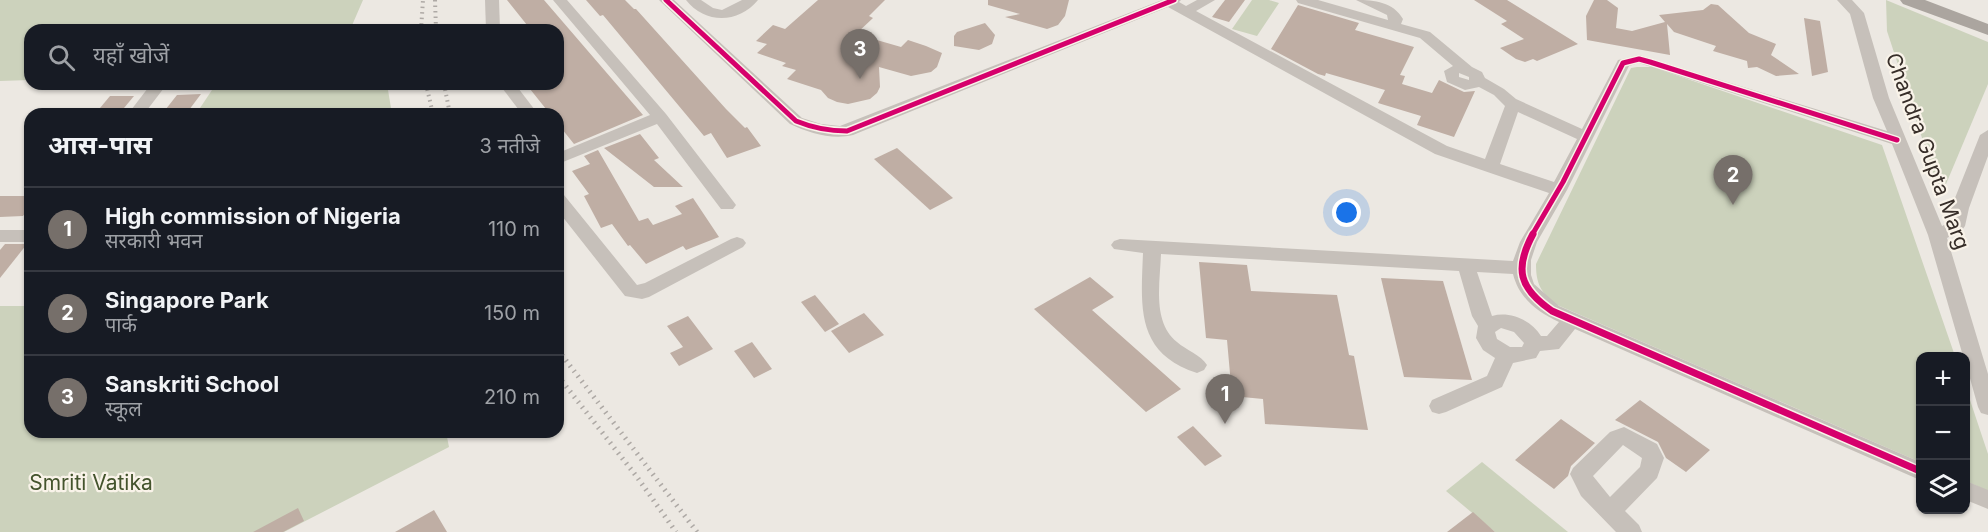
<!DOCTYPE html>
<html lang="hi">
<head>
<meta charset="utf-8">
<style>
  :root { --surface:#171b24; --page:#242831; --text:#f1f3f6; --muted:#9ea1a6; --line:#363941; --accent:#766f6a }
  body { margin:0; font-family:Inter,"Noto Sans Devanagari",sans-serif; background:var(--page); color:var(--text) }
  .controls { position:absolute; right:18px; bottom:18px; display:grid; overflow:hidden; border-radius:12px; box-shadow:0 2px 4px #0004 }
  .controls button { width:54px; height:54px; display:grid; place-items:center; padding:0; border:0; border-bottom:2px solid var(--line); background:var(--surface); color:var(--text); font:30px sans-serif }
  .you { position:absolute; left:1347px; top:213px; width:21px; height:21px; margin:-15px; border:4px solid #fff; border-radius:50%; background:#1a73e8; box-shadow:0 0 0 9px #1a73e833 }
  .badge { display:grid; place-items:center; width:39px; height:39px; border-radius:50%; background:var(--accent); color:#fff; font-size:20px; font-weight:700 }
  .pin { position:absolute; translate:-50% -50px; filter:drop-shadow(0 2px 3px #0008) }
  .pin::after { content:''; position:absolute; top:32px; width:21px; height:18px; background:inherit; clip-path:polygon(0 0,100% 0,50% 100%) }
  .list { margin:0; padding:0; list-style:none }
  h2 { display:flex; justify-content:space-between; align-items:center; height:78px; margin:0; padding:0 24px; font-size:26px }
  h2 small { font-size:20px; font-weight:400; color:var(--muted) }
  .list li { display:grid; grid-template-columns:39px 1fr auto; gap:18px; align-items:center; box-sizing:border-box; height:84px; padding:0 24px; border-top:2px solid var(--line) }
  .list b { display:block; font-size:22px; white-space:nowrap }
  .list p { margin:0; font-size:20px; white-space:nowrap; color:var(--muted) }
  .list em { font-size:20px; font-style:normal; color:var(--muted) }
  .icon { flex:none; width:33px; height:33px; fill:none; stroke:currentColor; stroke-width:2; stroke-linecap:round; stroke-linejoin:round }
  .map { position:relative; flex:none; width:1988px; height:532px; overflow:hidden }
  .search { position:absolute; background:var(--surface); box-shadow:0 2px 4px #0004; left:24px; top:24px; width:540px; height:66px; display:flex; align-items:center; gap:15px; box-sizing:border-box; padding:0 21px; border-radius:18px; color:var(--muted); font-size:22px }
  .panel { position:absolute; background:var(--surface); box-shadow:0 2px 4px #0004; left:24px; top:108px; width:540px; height:330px; border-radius:18px }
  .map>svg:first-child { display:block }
</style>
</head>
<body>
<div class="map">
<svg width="1988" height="532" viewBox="0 0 1988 532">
  <rect width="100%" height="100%" fill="#ece8e2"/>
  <g fill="#ccd2bc">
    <polygon points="0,0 363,0 350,30 30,30 30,80 0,81"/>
    <polygon points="1252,0 1269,0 1279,3 1257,36 1232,29"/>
    <polygon points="1886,0 1988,42 1988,84 1941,196 1887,31"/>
    <path d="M 1637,67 L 1652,67 L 1882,145 L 1955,356 L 1920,356 L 1920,462 L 1555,304 C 1541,292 1536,284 1536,264 L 1631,68 Z"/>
    <polygon points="216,84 387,84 392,114 196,114"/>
    <polygon points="0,306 30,306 30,432 446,432 449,447 284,532 0,532"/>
    <polygon points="1966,388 1988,454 1988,491 1966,481"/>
    <polygon points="1482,462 1568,532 1495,532 1446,491"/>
  </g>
  <g fill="#bfaea4">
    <polygon points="507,0 544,0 643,115 574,144 558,124 558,114 550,114 526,84 558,84 558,30 531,30"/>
    <polygon points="586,0 625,0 634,9 636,9 726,109 745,128 747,127 761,146 727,158 711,133 704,136 603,15 600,16"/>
    <polygon points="818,0 885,0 869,16 873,18 856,34 901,47 908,40 926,46 942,53 937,67 931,72 911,76 879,67 880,87 877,93 870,99 848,104 837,102 828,98 821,90 787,79 796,70 782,66 786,63 757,53 767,44 756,41 773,25 785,29"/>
    <polygon points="988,0 1069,0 1065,16 1058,25 1047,29 1005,17 1020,14 988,5"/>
    <polygon points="1225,0 1245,0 1229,22 1212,17"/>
    <polygon points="1474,0 1507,0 1578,44 1537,61 1533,59 1525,62 1516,59 1500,48 1524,39 1501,24 1507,21"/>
    <polygon points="1594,0 1607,0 1618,8 1616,28 1632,31 1665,22 1659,15 1703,10 1711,4 1718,5 1749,33 1776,44 1771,55 1799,74 1776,76 1757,67 1748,68 1747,61 1713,51 1716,46 1674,32 1667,24 1670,55 1587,40 1586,16"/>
    <polygon points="1298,5 1359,23 1355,30 1414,47 1400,75 1405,76 1402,84 1432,93 1439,80 1464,92 1475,91 1454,137 1417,125 1421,116 1378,103 1385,90 1326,73 1325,76 1318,74 1271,49"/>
    <polygon points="1804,18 1820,21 1828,72 1812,76"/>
    <polygon points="985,23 995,35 992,44 979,50 954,46 954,36 957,32"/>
    <polygon points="201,94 186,114 162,114 177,95"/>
    <polygon points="110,96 134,96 119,114 95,114"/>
    <polygon points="640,134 659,158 654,160 683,187 654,187 604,148"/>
    <polygon points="897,148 953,198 930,210 874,159"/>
    <polygon points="598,150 639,221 648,218 653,225 682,214 675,206 693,198 719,237 686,250 683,246 646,264 630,245 628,246 612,224 601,228 584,196 589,194 572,171 590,164 584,156"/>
    <polygon points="0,196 30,196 30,207 23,216 0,217"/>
    <polygon points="5,244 27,244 0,278 0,250"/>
    <polygon points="1199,262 1247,265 1251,291 1337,295 1349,355 1354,356 1368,430 1265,424 1263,399 1232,396 1227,340 1206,338"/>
    <polygon points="1090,277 1114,297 1092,310 1181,389 1146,412 1034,309"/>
    <polygon points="1381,278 1443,281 1472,380 1404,377"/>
    <polygon points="815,295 839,324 825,332 801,302"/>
    <polygon points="864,313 884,335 849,353 831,331"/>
    <polygon points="688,316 713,349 679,366 670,353 683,347 667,326"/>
    <polygon points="752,342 772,369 754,378 734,351"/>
    <polygon points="1640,400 1710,450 1686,472 1666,458 1658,442 1615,420"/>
    <polygon points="1561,419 1595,443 1571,466 1568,476 1554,489 1515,460"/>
    <polygon points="1193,426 1222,456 1205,466 1177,437"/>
    <polygon points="298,508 304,521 283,532 253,532"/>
    <polygon points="434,510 447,532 395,532"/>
    <polygon points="1473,512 1495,532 1447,532"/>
  </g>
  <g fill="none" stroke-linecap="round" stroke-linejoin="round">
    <g fill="#c6c0ba" fill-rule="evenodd">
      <polygon points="485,0 499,0 500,30 486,30"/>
      <polygon points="553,0 567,0 666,114 733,201 736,205 733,209 721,209 657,124 558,164 558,153 650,115"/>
      <path d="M 659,0 L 674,0 L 802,118 L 821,124 L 840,126 L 1162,0 L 1181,0 L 1179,2 L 1186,6 L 1197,0 L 1215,0 L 1196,11 L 1447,146 L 1485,159 L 1505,106 L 1494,95 L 1479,87 L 1465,90 L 1447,82 L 1444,71 L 1453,66 L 1420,38 L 1298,3 L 1296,0 L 1318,0 L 1388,20 L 1387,15 L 1356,0 C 1375,0 1393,2 1403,19 L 1401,24 L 1430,32 L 1472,67 L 1482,72 L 1485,78 L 1504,89 L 1516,99 L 1582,129 L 1618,60 L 1639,55 L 1887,131 L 1873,98 L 1850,14 L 1837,0 L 1852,0 L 1864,13 L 1889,98 L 1942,226 L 1948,223 L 1951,208 L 1980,135 L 1988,130 L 1988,156 L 1969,208 L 1965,226 L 1962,230 L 1947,238 L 1988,374 L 1988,415 L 1981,413 L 1978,407 L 1966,364 L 1966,356 L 1963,356 L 1928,235 L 1892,144 L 1645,65 L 1639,63 L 1629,66 L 1567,190 L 1537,242 L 1531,260 L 1531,275 L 1534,284 L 1559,306 L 1920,462 L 1920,480 L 1575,329 L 1559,349 L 1540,351 L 1536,358 L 1513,363 L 1502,387 L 1446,412 L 1439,414 L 1432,412 L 1429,406 L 1432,400 L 1487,376 L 1495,358 L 1483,350 L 1476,338 L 1478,326 L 1472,316 L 1459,271 L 1161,254 C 1160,283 1152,322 1177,342 C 1186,350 1201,355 1207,365 L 1204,370 L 1197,373 C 1135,353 1141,306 1143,253 L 1114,249 L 1111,245 L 1114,241 L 1120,239 L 1513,261 L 1520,242 L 1549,193 L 1435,154 L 1168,7 L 853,135 C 832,140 809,133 790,124 ZM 1459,73 L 1469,77 L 1469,80 L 1459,77 ZM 1518,112 L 1577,139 L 1554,182 L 1500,164 ZM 1477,272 L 1513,274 C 1519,298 1537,312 1559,322 L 1547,336 L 1541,336 C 1531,320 1510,311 1492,316 ZM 1501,328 L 1514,332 L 1524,343 L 1522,347 L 1510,347 L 1497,339 L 1495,332 Z"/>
      <path d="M 686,0 L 701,0 L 713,8 L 722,10 L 742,0 L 758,0 C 738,24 705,24 686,0 Z"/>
      <polygon points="151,84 167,84 144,114 128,114"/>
      <polygon points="499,84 515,84 538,114 522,114"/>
      <polygon points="558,193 564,195 637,285 645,283 731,239 737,237 743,239 746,243 743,247 649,297 642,299 625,296 558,211"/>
      <rect x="0" y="230" width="30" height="12"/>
      <path d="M 1624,427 L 1657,444 L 1664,458 L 1657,478 L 1625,511 L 1639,525 L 1642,532 L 1616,532 L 1581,496 L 1570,474 L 1573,468 L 1610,432 ZM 1623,445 L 1642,458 L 1640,467 L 1610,497 L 1593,476 Z"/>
      <polygon points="1966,481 1988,490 1988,509 1966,500"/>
    </g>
    <polygon fill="#aba59f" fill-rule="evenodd" points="1900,0 1925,0 1988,24 1988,35 1903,4"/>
    <g stroke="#aea9a5" stroke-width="4" stroke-dasharray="1.5 4" stroke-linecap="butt">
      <polyline points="435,0 436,30"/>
      <polyline points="421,30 423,0"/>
      <polyline points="426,84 433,114"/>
      <polyline points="444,84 450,114"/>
    </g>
    <g stroke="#aea9a5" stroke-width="5" stroke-dasharray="1.5 5" stroke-linecap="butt">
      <polyline points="558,350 697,532"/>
      <polyline points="558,376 637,477 676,532"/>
    </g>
    <g stroke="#f9f3e9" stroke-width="8">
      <g id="cycleway-far1">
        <path d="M 666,0 L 796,121 C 813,128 829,131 847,131 L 1174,0"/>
        <polyline points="1532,235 1563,182 1623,63 1639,59 1650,62 1897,140"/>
      </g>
    </g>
    <g stroke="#f9f3e9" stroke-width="10">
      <path id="cycleway" d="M 1533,234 C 1514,269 1519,288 1552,311 L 1920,471"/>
    </g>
    <use href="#cycleway-far1" stroke="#d6006c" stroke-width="5"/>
    <use href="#cycleway" stroke="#d6006c" stroke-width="7"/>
  </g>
  <g text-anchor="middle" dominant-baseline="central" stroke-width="4.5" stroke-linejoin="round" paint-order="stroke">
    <g font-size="21" fill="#372e29" stroke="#f9f3e9">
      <text transform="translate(1928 151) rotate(70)">Chandra Gupta Marg</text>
    </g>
    <g font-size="21" fill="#44542d" stroke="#f9f3e9">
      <text x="91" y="482">Smriti Vatika</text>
    </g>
  </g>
</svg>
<div class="controls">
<button>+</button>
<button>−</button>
<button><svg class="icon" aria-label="layers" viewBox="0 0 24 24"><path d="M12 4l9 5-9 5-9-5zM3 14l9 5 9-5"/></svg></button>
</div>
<div class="you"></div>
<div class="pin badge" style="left:1225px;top:424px">1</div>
<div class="pin badge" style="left:1733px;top:205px">2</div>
<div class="pin badge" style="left:860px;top:79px">3</div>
<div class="search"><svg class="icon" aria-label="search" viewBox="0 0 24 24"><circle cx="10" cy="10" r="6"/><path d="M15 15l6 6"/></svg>यहाँ खोजें</div>
<section class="panel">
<h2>आस-पास<small>3 नतीजे</small></h2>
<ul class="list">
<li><span class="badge">1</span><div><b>High commission of Nigeria</b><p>सरकारी भवन</p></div><em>110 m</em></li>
<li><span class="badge">2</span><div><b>Singapore Park</b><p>पार्क</p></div><em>150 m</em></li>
<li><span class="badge">3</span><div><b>Sanskriti School</b><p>स्कूल</p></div><em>210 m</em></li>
</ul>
</section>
</div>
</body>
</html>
